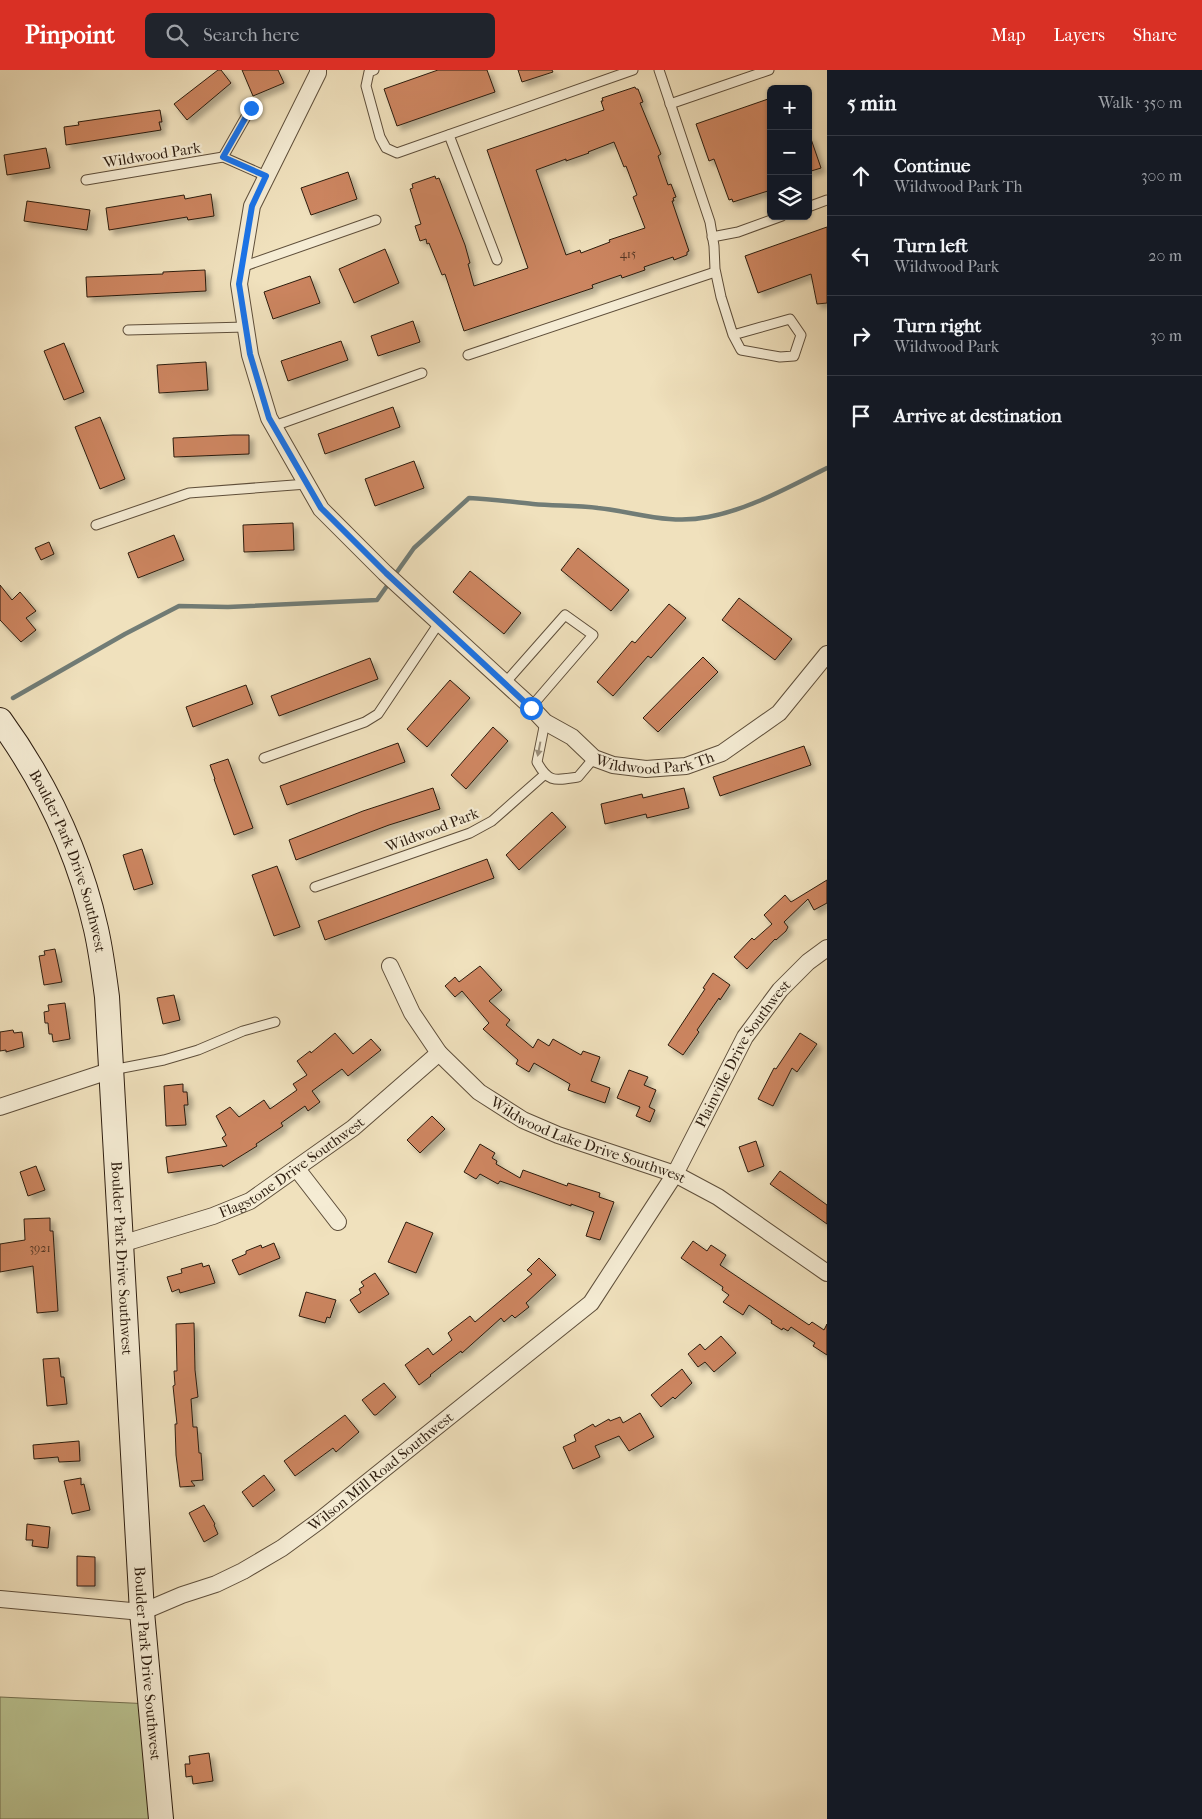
<!DOCTYPE html>
<html lang="en">
<head>
<meta charset="utf-8">
<style>
  :root { --surface:#171b24; --page:#20242c; --text:#f1f3f6; --muted:#9ea1a6; --line:#363941; --accent:#d93025 }
  body { margin:0; font-family:"IM FELL French Canon",serif; background:var(--page); color:var(--text) }
  .controls { position:absolute; right:15px; top:15px; display:grid; overflow:hidden; border-radius:8px; box-shadow:0 1px 4px #0004 }
  .controls button { width:45px; height:45px; display:grid; place-items:center; padding:0; border:0; border-bottom:1px solid var(--line); background:var(--surface); color:var(--text); font:25px sans-serif }
  .stop { position:absolute; width:15px; height:15px; margin:-11px; border:4px solid #1a73e8; border-radius:50%; background:#fff }
  .stop.end { background:#1a73e8; border-color:#fff; box-shadow:0 1px 5px #0008 }
  .list { margin:0; padding:0; list-style:none }
  h2 { display:flex; justify-content:space-between; align-items:center; height:65px; margin:0; padding:0 20px; font-size:21px }
  h2 small { font-size:16px; font-weight:400; color:var(--muted) }
  .list li { display:grid; grid-template-columns:32px 1fr auto; gap:15px; align-items:center; box-sizing:border-box; height:80px; padding:0 20px; border-top:1px solid var(--line) }
  .list b { display:block; font-size:19px; white-space:nowrap }
  .list p { margin:0; font-size:16px; white-space:nowrap; color:var(--muted) }
  .list em { font-size:16px; font-style:normal; color:var(--muted) }
  .icon { flex:none; width:28px; height:28px; fill:none; stroke:currentColor; stroke-width:2; stroke-linecap:round; stroke-linejoin:round }
  .map { position:relative; flex:none; width:827px; height:1749px; overflow:hidden }
  header { display:flex; align-items:center; gap:30px; box-sizing:border-box; height:70px; padding:0 25px; background:var(--accent); color:#fff }
  header strong { font-size:24px }
  nav { display:flex; gap:28px; margin-inline-start:auto; font-size:18px }
  .search { width:350px; height:45px; background:var(--page); display:flex; align-items:center; gap:12px; box-sizing:border-box; padding:0 18px; border-radius:8px; color:var(--muted); font-size:19px }
  main { display:flex }
  aside { flex:1; background:var(--surface) }
  .map>svg:first-child { display:block }
</style>
</head>
<body>
<header>
<strong>Pinpoint</strong>
<div class="search"><svg class="icon" aria-label="search" viewBox="0 0 24 24"><circle cx="10" cy="10" r="6"/><path d="M15 15l6 6"/></svg>Search here</div>
<nav><a>Map</a><a>Layers</a><a>Share</a></nav>
</header>
<main>
<div class="map">
<svg width="827" height="1749" viewBox="0 0 827 1749">
  <defs>
    <filter id="shadow"><feDropShadow dx="4.5" dy="4.5" stdDeviation="2.5" flood-color="#0004"/></filter>
  </defs>
  <rect width="100%" height="100%" fill="#f0e1bd"/>
  <filter id="stains"><feTurbulence type="fractalNoise" baseFrequency=".004" numOctaves="4"/><feColorMatrix values="0 0 0 0 .2 0 0 0 0 .09 0 0 0 0 .02 0 0 0 .5 -.17"/></filter>
  <radialGradient id="worn" r=".72"><stop offset=".6" stop-color="#630" stop-opacity="0"/><stop offset="1" stop-color="#630" stop-opacity=".3"/></radialGradient>
  <polygon fill="#bac391" stroke="#747050" points="0,1627 152,1634 159,1749 0,1749"/>
  <g fill="none" stroke-linecap="round" stroke-linejoin="round">
    <path stroke="#717c76" stroke-width="4.5" d="M 13,628 L 125,564 L 179,536 L 228,537 L 377,530 L 414,478 L 469,428 C 491,429 512,432 533,434 C 555,436 577,435 598,438 C 636,442 669,455 708,447 C 750,439 789,417 827,398"/>
  </g>
  <g fill="#cc8561" stroke="#2d1d0f" fill-rule="evenodd" filter="url(#shadow)">
    <polygon points="218,0 221,0 231,13 187,50 174,34"/>
    <polygon points="242,0 278,0 284,13 253,26"/>
    <polygon points="438,0 487,0 495,22 397,56 384,19"/>
    <polygon points="518,0 552,0 553,2 522,12"/>
    <path d="M 635,17 L 636,19 L 638,19 L 643,32 L 640,33 L 661,84 L 658,86 L 668,115 L 671,114 L 676,127 L 673,128 L 674,131 L 672,131 L 689,181 L 687,182 L 687,185 L 674,190 L 673,187 L 644,197 L 645,200 L 622,208 L 621,205 L 592,215 L 593,218 L 464,261 L 445,204 L 442,205 L 429,173 L 427,174 L 426,169 L 420,171 L 415,156 L 421,154 L 410,119 L 413,118 L 412,114 L 435,106 L 436,109 L 439,108 L 465,175 L 470,193 L 468,194 L 474,216 L 528,198 L 487,80 L 604,40 L 601,31 L 603,31 L 602,28 ZM 614,72 L 624,97 L 626,96 L 637,125 L 633,127 L 645,158 L 609,170 L 610,172 L 581,183 L 580,180 L 566,185 L 536,100 L 566,89 L 566,91 L 589,83 L 588,82 Z"/>
    <polygon points="771,28 771,120 733,132 732,129 729,130 714,89 709,91 696,54"/>
    <polygon points="160,40 162,52 159,52 161,60 66,75 64,57 79,55 78,52"/>
    <polygon points="808,66 810,66 821,98 808,102"/>
    <polygon points="46,78 50,98 7,105 4,85"/>
    <polygon points="348,102 357,129 311,145 301,118"/>
    <polygon points="211,124 214,146 188,150 187,147 109,160 106,138 184,125 185,129"/>
    <polygon points="27,131 90,140 87,160 24,151"/>
    <polygon points="827,157 827,233 817,234 811,204 758,223 745,186"/>
    <polygon points="385,179 399,213 354,233 339,199"/>
    <polygon points="205,200 206,221 87,227 86,207 163,204 163,202"/>
    <polygon points="310,206 320,233 273,249 264,222"/>
    <polygon points="413,251 420,272 378,286 371,266"/>
    <polygon points="341,271 348,290 288,311 281,291"/>
    <polygon points="64,273 84,322 64,330 44,281"/>
    <polygon points="206,292 208,320 159,323 157,295"/>
    <polygon points="393,337 400,357 325,384 318,364"/>
    <polygon points="100,347 125,409 100,419 75,357"/>
    <polygon points="233,365 249,365 249,384 174,387 173,368"/>
    <polygon points="414,391 424,418 375,436 365,409"/>
    <polygon points="293,453 294,480 244,482 243,455"/>
    <polygon points="174,465 184,490 138,508 128,483"/>
    <polygon points="49,472 54,484 41,490 35,478"/>
    <polygon points="578,478 629,520 611,541 561,500"/>
    <polygon points="470,501 521,543 504,564 453,522"/>
    <polygon points="0,515 12,530 20,522 36,541 26,548 36,560 21,572 0,550"/>
    <polygon points="739,528 792,569 775,590 722,550"/>
    <polygon points="669,534 686,548 651,588 648,586 613,626 597,612 632,571 635,573"/>
    <polygon points="703,587 718,602 658,662 643,648"/>
    <polygon points="370,588 378,609 279,646 271,626"/>
    <polygon points="450,610 470,628 427,677 407,659"/>
    <polygon points="246,615 253,634 193,657 186,637"/>
    <polygon points="493,657 508,671 466,719 451,705"/>
    <polygon points="398,673 405,692 287,735 280,716"/>
    <polygon points="804,676 811,695 720,726 713,707"/>
    <polygon points="228,689 253,758 234,765 214,709 215,709 210,695"/>
    <polygon points="433,718 440,739 389,755 296,790 289,770 363,741"/>
    <polygon points="684,718 689,738 647,748 646,744 605,754 601,734 642,724 643,728"/>
    <polygon points="552,742 566,757 519,800 506,785"/>
    <polygon points="142,779 153,814 134,820 123,785"/>
    <polygon points="487,789 494,808 325,870 318,851"/>
    <polygon points="277,796 300,857 274,866 252,805"/>
    <polygon points="827,810 827,833 814,840 808,829 784,852 788,857 786,861 776,870 775,869 747,899 734,887 752,868 754,870 772,854 764,845 785,825 791,832"/>
    <polygon points="55,879 62,912 44,915 39,886 45,885 44,881"/>
    <polygon points="480,896 502,920 489,931 510,950 506,955 533,978 538,969 549,976 553,969 581,985 583,981 600,987 591,1011 610,1018 605,1033 568,1020 570,1014 534,993 529,1002 516,994 518,990 483,959 489,953 462,921 455,927 445,916 455,907 459,912"/>
    <polygon points="713,903 730,915 720,930 719,928 697,960 699,962 683,985 668,975 705,919 703,918"/>
    <polygon points="174,925 180,950 163,954 157,928"/>
    <polygon points="65,933 70,969 53,972 52,964 49,964 48,953 45,953 44,942 49,941 48,935"/>
    <polygon points="13,960 14,963 22,962 24,977 6,982 6,980 0,981 0,962"/>
    <polygon points="335,963 353,984 371,969 381,980 348,1006 342,999 312,1021 320,1032 308,1041 305,1036 281,1053 283,1056 256,1074 257,1076 223,1097 222,1095 168,1103 166,1087 227,1076 222,1068 226,1065 216,1046 230,1037 239,1047 264,1030 270,1039 297,1020 293,1014 307,1005 297,991 310,981 311,983"/>
    <polygon points="800,963 817,974 797,1002 792,998 773,1036 758,1029 774,998 776,999"/>
    <polygon points="629,1000 648,1007 644,1015 656,1020 649,1037 655,1040 650,1052 636,1046 640,1037 617,1028"/>
    <polygon points="183,1014 183,1022 187,1022 188,1035 184,1035 186,1055 166,1056 164,1016"/>
    <polygon points="432,1046 445,1059 420,1083 407,1070"/>
    <polygon points="756,1071 764,1096 748,1102 739,1077"/>
    <polygon points="480,1074 495,1083 492,1088 497,1091 496,1094 520,1108 523,1100 567,1116 568,1113 600,1123 599,1127 614,1132 600,1170 586,1166 594,1142 571,1134 571,1136 500,1111 498,1114 480,1104 476,1109 464,1102"/>
    <polygon points="36,1096 45,1120 28,1126 20,1102"/>
    <polygon points="780,1101 827,1135 827,1154 770,1114"/>
    <polygon points="50,1148 50,1161 53,1161 58,1241 37,1243 33,1196 0,1202 0,1174 25,1170 24,1149"/>
    <polygon points="406,1152 433,1163 416,1203 388,1192"/>
    <polygon points="693,1171 707,1181 711,1175 726,1185 720,1195 809,1255 812,1252 824,1260 827,1254 827,1285 813,1276 815,1273 791,1257 788,1261 783,1258 782,1260 771,1253 772,1251 749,1235 743,1245 723,1232 729,1225 722,1220 723,1217 681,1188"/>
    <polygon points="274,1173 280,1188 239,1205 232,1190 246,1184 246,1181 261,1175 262,1178"/>
    <polygon points="539,1188 556,1205 526,1233 529,1237 515,1248 512,1245 504,1252 501,1248 462,1283 461,1281 430,1305 431,1306 419,1315 405,1295 428,1278 433,1285 452,1270 448,1263 470,1246 475,1252 532,1204 527,1200"/>
    <polygon points="202,1193 203,1197 209,1195 215,1213 180,1223 179,1219 172,1222 167,1207 182,1203 181,1199"/>
    <polygon points="375,1203 389,1224 359,1243 350,1230 361,1223 359,1219 364,1216 361,1212"/>
    <polygon points="306,1222 336,1230 330,1248 327,1247 325,1253 299,1246"/>
    <polygon points="194,1253 195,1300 198,1327 191,1329 193,1357 197,1357 199,1383 201,1383 203,1410 191,1411 195,1416 180,1417 176,1385 175,1354 177,1354 173,1316 175,1315 174,1301 177,1301 176,1254"/>
    <polygon points="721,1266 736,1283 714,1302 705,1292 698,1297 688,1284 700,1274 705,1280"/>
    <polygon points="59,1288 61,1307 64,1307 67,1334 47,1336 43,1289"/>
    <polygon points="682,1299 692,1313 675,1329 673,1327 661,1337 651,1325"/>
    <polygon points="384,1313 396,1327 376,1345 374,1345 362,1330"/>
    <polygon points="640,1343 654,1367 629,1381 619,1366 595,1376 600,1387 573,1399 563,1377 576,1371 574,1365 593,1354 595,1357 609,1349 610,1351 620,1347 623,1353"/>
    <polygon points="345,1345 359,1362 336,1382 333,1378 295,1406 284,1391"/>
    <polygon points="79,1371 80,1391 59,1392 58,1387 34,1389 33,1375"/>
    <polygon points="264,1405 275,1420 253,1437 242,1422"/>
    <polygon points="81,1408 81,1415 84,1414 90,1440 72,1444 64,1411"/>
    <polygon points="204,1435 215,1454 214,1455 218,1464 204,1472 189,1443"/>
    <polygon points="27,1454 50,1457 48,1478 32,1476 33,1470 26,1470"/>
    <polygon points="77,1486 95,1487 95,1516 77,1516"/>
    <polygon points="209,1683 213,1711 193,1714 192,1706 186,1707 185,1694 190,1694 189,1686"/>
  </g>
  <g fill="none" stroke-linecap="round" stroke-linejoin="round">
    <g stroke="#5e4e3a" stroke-width="11">
      <g id="lane">
        <polyline points="374,0 369,2 366,16 380,67 386,78 397,83 633,0"/>
        <polyline points="659,0 710,152 714,176 715,199 721,227 733,265 741,280 780,287 794,286 801,265 790,249 733,265"/>
        <polyline points="670,34 769,0"/>
        <polyline points="449,65 497,190"/>
        <polyline points="223,87 251,38"/>
        <polyline points="86,110 223,87 266,106"/>
        <polyline points="808,137 827,130"/>
        <polyline points="712,167 738,162 782,146"/>
        <polyline points="242,197 376,150"/>
        <polyline points="128,260 246,257"/>
        <polyline points="468,285 715,202"/>
        <polyline points="274,356 422,303"/>
        <polyline points="96,455 189,423 307,414"/>
        <polyline points="505,613 565,545 593,565 531,637"/>
        <path d="M 545,652 L 537,692 C 549,714 556,710 578,707 L 594,688"/>
        <polyline points="264,688 365,652 378,644 439,553"/>
        <polyline points="315,817 470,763 492,751 544,705"/>
        <polyline points="112,1000 164,990 198,980 243,961 275,952"/>
      </g>
    </g>
    <g stroke="#5e4e3a" stroke-width="18">
      <g id="street">
        <path id="s1" d="M 318,0 L 318,3 L 252,136 L 239,214 L 250,285 L 269,348 L 321,439 L 385,503 L 527,633 L 545,652 L 572,667 L 594,688 L 613,695 L 646,699 L 686,696 L 722,683 L 779,643 L 827,584"/>
        <path id="s2" d="M 390,896 L 412,943 L 439,983 L 479,1022 L 523,1050 L 558,1065 L 675,1104 L 718,1127 L 827,1203"/>
        <polyline points="0,1037 112,1000"/>
        <polyline points="297,1099 338,1152"/>
        <path id="s3" d="M 121,1174 L 213,1146 L 250,1131 L 353,1058 L 439,983"/>
        <path id="s4" d="M 0,1529 L 142,1542 L 182,1525 L 216,1514 L 243,1501 L 282,1478 L 319,1451 L 591,1233 L 675,1104 L 745,967 L 780,920 L 808,892 L 827,878"/>
      </g>
    </g>
    <g stroke="#2d1d0f" stroke-width="26">
      <g id="secondary">
        <path id="s5" d="M 0,650 C 45,712 79,784 96,859 C 101,881 104,904 107,927 L 142,1542 L 161,1749"/>
      </g>
    </g>
    <use href="#lane" stroke="#f5ecd4" stroke-width="9"/>
    <use href="#street" stroke="#f5ecd4" stroke-width="16"/>
    <use href="#secondary" stroke="#f5ecd4" stroke-width="24"/>
  </g>
  <defs><path id="oneway-solid" d="M-6-.8H1V-3.2L6.5 0L1 3.2V.8H-6Z" transform="scale(1.25)"/></defs>
  <use fill="#9b8f7b" href="#oneway-solid" transform="translate(539 679) rotate(101)"/>
  <g fill="none" stroke-linecap="round" stroke-linejoin="round">
    <polyline stroke="#1a73e8" stroke-width="6" points="251,38 223,87 266,106 252,136 239,214 250,284 269,348 321,438 386,503 531,638"/>
  </g>
  <g text-anchor="middle" dominant-baseline="central" stroke-width="4.5" stroke-linejoin="round" paint-order="stroke">
    <g font-size="12" fill="#553724">
      <text x="628" y="184">415</text>
      <text x="40" y="1178">3921</text>
    </g>
    <g font-size="15" fill="#2d1d0f" stroke="#f5ecd4">
      <text transform="translate(152 85) rotate(-9)">Wildwood Park</text>
      <text stroke="none"><textPath href="#s1" startOffset="906">Wildwood Park Th</textPath></text>
      <text transform="translate(432 760) rotate(-21)">Wildwood Park</text>
      <text stroke="none"><textPath href="#s5" startOffset="158">Boulder Park Drive Southwest</textPath></text>
      <text stroke="none"><textPath href="#s4" startOffset="984">Plainville Drive Southwest</textPath></text>
      <text stroke="none"><textPath href="#s2" startOffset="276">Wildwood Lake Drive Southwest</textPath></text>
      <text stroke="none"><textPath href="#s3" startOffset="189">Flagstone Drive Southwest</textPath></text>
      <text stroke="none"><textPath href="#s5" startOffset="562">Boulder Park Drive Southwest</textPath></text>
      <text stroke="none"><textPath href="#s4" startOffset="422">Wilson Mill Road Southwest</textPath></text>
      <text stroke="none"><textPath href="#s5" startOffset="968">Boulder Park Drive Southwest</textPath></text>
    </g>
  </g>
  <rect width="100%" height="100%" filter="url(#stains)"/>
  <rect width="100%" height="100%" fill="url(#worn)"/>
</svg>
<div class="controls">
<button>+</button>
<button>−</button>
<button><svg class="icon" aria-label="layers" viewBox="0 0 24 24"><path d="M12 4l9 5-9 5-9-5zM3 14l9 5 9-5"/></svg></button>
</div>
<div class="stop" style="left:531px;top:638px"></div>
<div class="stop end" style="left:251px;top:38px"></div>
</div>
<aside>
<h2>5 min<small>Walk · 350 m</small></h2>
<ul class="list">
<li><svg class="icon" aria-label="ahead" viewBox="0 0 24 24"><path d="M12 20V5M6 11l6-6 6 6"/></svg><div><b>Continue</b><p>Wildwood Park Th</p></div><em>300 m</em></li>
<li><svg class="icon" aria-label="left" viewBox="0 0 24 24"><path d="M17 20v-9H6M10 6l-5 5 5 5"/></svg><div><b>Turn left</b><p>Wildwood Park</p></div><em>20 m</em></li>
<li><svg class="icon" aria-label="right" viewBox="0 0 24 24"><path d="M7 20v-9h11M14 6l5 5-5 5"/></svg><div><b>Turn right</b><p>Wildwood Park</p></div><em>30 m</em></li>
<li><svg class="icon" aria-label="arrive" viewBox="0 0 24 24"><path d="M6 21V4h12l-3 4 3 4H6"/></svg><div><b>Arrive at destination</b></div></li>
</ul>
</aside>
</main>
</body>
</html>
